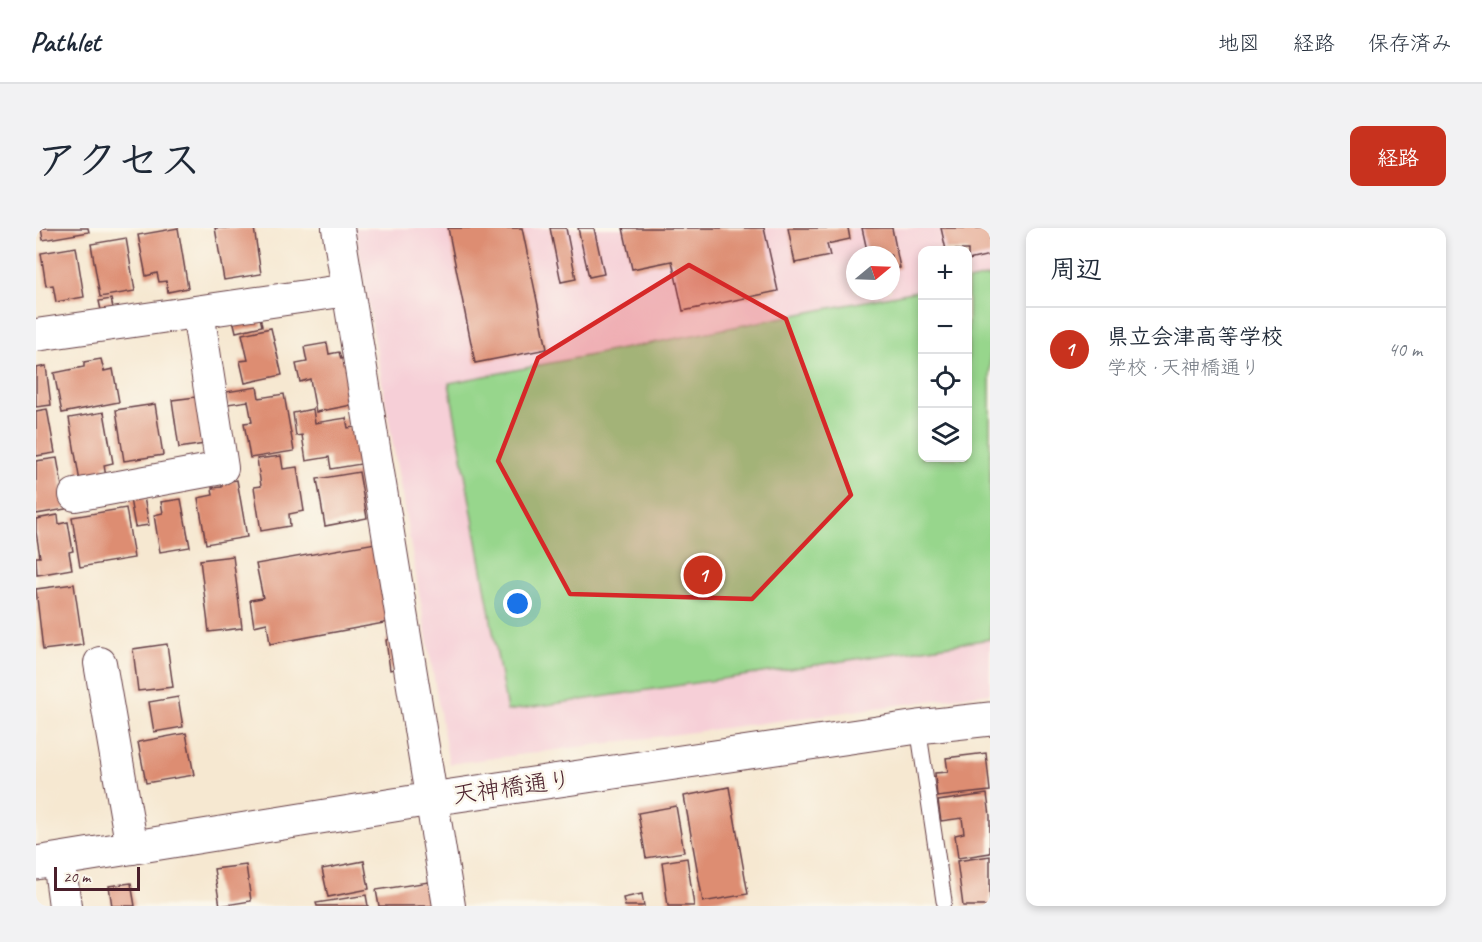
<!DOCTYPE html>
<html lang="ja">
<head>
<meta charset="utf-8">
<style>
  :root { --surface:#fff; --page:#f2f2f3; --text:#1f2937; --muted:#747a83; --line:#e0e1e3; --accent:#c8321e }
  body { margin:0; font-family:Caveat,"Klee One",sans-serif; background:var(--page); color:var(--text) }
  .controls { position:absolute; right:18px; top:18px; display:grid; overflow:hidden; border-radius:12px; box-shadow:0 3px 9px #0003 }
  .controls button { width:54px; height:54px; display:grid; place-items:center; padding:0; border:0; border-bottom:2px solid var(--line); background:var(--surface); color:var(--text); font:30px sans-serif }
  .compass { position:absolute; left:810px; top:18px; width:54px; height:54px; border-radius:50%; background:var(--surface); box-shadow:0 3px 9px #0003; rotate:71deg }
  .scale { position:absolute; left:18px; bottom:15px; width:86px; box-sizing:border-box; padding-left:6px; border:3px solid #4a1f2b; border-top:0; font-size:16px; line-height:21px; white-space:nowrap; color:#4a1f2b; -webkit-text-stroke:4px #fbf7ec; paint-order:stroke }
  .you { position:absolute; left:482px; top:376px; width:21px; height:21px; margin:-15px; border:4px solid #fff; border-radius:50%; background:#1a73e8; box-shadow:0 0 0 9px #1a73e833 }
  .badge { display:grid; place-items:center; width:39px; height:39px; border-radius:50%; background:var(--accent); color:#fff; font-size:20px; font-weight:700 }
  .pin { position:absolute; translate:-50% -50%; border:3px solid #fff; box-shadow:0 2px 6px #0006 }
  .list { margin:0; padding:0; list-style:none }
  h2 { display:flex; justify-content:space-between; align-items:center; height:78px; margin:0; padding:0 24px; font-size:26px }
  h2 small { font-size:20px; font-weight:400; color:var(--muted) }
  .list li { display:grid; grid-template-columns:39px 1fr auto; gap:18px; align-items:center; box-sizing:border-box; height:84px; padding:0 24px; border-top:2px solid var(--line) }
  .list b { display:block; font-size:22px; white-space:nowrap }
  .list p { margin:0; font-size:20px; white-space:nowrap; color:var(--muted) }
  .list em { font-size:20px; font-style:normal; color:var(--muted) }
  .icon { flex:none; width:33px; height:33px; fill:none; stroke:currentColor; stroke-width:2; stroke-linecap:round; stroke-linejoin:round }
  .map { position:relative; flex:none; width:954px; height:678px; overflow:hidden; border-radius:12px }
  header { display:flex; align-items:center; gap:36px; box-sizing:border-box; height:84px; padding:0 30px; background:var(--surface); border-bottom:2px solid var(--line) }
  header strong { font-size:28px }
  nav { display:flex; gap:33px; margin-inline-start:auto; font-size:21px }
  .intro { display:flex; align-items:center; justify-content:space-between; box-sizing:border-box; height:144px; padding:0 36px }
  h1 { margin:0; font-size:42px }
  .button { padding:15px 27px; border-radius:12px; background:var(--accent); color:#fff; font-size:21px; font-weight:700 }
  main { display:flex; gap:36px; padding:0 36px }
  aside { flex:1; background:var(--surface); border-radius:12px; box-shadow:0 3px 9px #0003 }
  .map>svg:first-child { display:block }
</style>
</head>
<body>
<header>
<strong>Pathlet</strong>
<nav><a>地図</a><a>経路</a><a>保存済み</a></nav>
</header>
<div class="intro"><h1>アクセス</h1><a class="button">経路</a></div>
<main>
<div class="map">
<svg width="954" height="678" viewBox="0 0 954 678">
  <rect width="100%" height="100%" fill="#fbf7ec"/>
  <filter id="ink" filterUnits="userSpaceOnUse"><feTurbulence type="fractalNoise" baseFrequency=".0167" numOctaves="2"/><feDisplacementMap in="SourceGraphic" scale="12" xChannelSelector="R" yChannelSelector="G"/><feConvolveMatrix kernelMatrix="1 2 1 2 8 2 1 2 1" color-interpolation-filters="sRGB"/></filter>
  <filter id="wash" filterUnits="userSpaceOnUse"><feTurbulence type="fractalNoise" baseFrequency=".008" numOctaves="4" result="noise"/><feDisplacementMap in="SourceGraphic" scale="24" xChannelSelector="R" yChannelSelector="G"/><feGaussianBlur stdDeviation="1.35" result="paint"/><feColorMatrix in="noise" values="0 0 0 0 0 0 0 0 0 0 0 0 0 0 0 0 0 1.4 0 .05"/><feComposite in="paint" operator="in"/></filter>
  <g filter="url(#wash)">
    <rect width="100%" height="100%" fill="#f6e8d1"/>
    <path fill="#f6cfd7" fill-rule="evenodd" d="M 319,0 L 954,0 L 954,465 L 413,536 ZM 886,22 L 932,22 L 932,230 L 886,230 ZM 819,27 L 855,27 L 855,63 L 819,63 Z"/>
    <polygon fill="#97d68c" stroke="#707a5c" stroke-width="1.5" points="954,48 954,411 471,483 413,155 886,62 886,230 932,230 932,53"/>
    <g id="blocks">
      <g fill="#dd8d72">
        <polygon points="5,0 52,0 53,4 7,12"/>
        <polygon points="142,0 152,60 132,64 130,53 123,54 121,45 110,48 102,7"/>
        <polygon points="179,0 218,0 225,46 188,52"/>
        <polygon points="412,0 486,0 511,121 439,135"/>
        <polygon points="514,0 530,0 540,51 525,54"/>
        <polygon points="542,0 558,0 568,46 553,49"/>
        <polygon points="587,0 728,0 742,63 647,83 636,33 596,41"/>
        <polygon points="752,0 812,0 814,11 791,16 794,28 759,35"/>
        <polygon points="826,0 856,0 864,40 855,42 855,27 832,27"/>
        <polygon points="905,0 954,0 954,27 932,32 932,22 910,22"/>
        <polygon points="90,10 99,63 64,69 55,16"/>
        <polygon points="40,19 48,69 20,74 17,57 10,58 5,25"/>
        <polygon points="75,71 77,80 65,82 63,73"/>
        <polygon points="223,85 226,98 200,104 197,91"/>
        <polygon points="235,100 246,147 209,155 204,133 212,132 206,106"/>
        <polygon points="291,115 293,126 303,124 305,131 312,129 321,176 280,184 274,151 264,154 260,136 271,134 268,119"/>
        <polygon points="65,131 68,143 77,141 83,174 26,185 18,145 48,139 48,134"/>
        <polygon points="10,138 15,177 0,179 0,140"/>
        <polygon points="221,159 223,170 248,166 258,223 214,230 208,195 216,194 212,173 192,176 190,164"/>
        <polygon points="168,168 175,215 143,220 136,172"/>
        <polygon points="119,176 127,227 88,233 80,182"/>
        <polygon points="11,181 19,225 0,228 0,183"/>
        <polygon points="277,181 279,195 310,190 312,200 326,198 331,235 295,241 293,229 270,233 266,207 260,208 257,185"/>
        <polygon points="68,184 77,235 68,237 70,249 44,254 33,190"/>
        <polygon points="245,228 247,241 261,239 268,283 253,286 254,298 225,303 218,259 225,258 221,231"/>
        <polygon points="21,230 30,281 0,286 0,233"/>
        <polygon points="323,244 331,290 289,298 281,251"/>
        <polygon points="201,252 211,309 170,316 162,270 177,267 176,260 186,259 186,254"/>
        <polygon points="108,269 113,297 99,299 94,271"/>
        <polygon points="145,271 154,319 124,324 118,287 127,285 125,274"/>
        <polygon points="90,280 98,330 44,339 36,289"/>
        <polygon points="22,287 23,296 32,294 37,323 33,324 36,341 1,347 0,329 4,329 0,304 0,291"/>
        <polygon points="345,314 359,393 234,416 231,395 218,398 214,372 227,370 220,336"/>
        <polygon points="197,328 206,400 173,404 164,332"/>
        <polygon points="38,356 47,417 7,422 0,361"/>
        <polygon points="362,410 366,440 354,442 350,412"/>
        <polygon points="131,416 137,459 102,463 97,421"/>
        <polygon points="142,469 147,499 118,504 113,474"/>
        <polygon points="150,505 158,547 110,555 102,514"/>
        <polygon points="950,525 954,563 901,569 899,545 912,544 910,530"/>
        <polygon points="693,559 712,666 667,674 648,568"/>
        <polygon points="951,566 954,588 954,625 922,630 919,607 928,605 926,590 905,593 902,573"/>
        <polygon points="640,578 648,624 610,630 602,585"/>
        <polygon points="954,628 954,678 927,678 921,633"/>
        <polygon points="651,630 658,678 632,678 626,634"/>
        <polygon points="328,633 333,661 292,669 286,641"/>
        <polygon points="210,637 215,673 184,678 178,641"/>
        <polygon points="399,653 403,678 343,678 340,662"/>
        <polygon points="95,655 99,678 76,678 73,658"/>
        <polygon points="606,666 608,678 589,678 587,670"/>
        <polygon points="330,667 332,678 281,678 280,675"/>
      </g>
    </g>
  </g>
  <g filter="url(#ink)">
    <use href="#blocks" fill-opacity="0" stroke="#643d44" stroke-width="1.5"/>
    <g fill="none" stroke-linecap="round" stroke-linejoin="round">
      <g stroke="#643d44" stroke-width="17">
        <polyline id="service" points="882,499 908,673"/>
      </g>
      <g stroke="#643d44" stroke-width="34">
        <g id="minor">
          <polyline points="302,0 413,678"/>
          <polyline points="0,107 312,62"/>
          <polyline points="39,267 186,240 162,84"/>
          <polyline points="64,435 96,620"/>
          <polyline points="23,632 29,678"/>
        </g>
      </g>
      <g stroke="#643d44" stroke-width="35">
        <polyline id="tertiary" points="0,635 395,571 882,499 954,491"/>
      </g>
      <use href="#service" stroke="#fff" stroke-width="15"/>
      <use href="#minor" stroke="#fff" stroke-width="32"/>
      <use href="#tertiary" stroke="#fff" stroke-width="33"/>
    </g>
  </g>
  <path fill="#d62828" fill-opacity="0.2" stroke="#d62828" stroke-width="4.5" stroke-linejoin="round" d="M 653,37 L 750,91 L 815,267 L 716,371 L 534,366 L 462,233 L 502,130 Z"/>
  <g text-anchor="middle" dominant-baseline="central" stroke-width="5" stroke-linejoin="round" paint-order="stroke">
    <g font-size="24" fill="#4a1f2b" stroke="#fbf7ec">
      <text transform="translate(476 559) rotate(-8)">天神橋通り</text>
    </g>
  </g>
</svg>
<div class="controls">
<button>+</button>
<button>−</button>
<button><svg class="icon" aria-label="locate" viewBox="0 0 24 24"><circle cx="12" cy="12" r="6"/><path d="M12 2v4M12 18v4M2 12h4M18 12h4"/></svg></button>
<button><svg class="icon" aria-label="layers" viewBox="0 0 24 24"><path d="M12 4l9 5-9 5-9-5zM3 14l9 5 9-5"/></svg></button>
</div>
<svg class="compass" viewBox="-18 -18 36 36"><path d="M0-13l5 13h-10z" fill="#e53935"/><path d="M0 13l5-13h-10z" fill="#747a83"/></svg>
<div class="scale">20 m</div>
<div class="you"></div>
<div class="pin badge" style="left:667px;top:347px">1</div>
</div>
<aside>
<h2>周辺<small></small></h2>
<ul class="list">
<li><span class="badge">1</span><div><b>県立会津高等学校</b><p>学校 · 天神橋通り</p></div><em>40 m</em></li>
</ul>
</aside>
</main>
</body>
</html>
